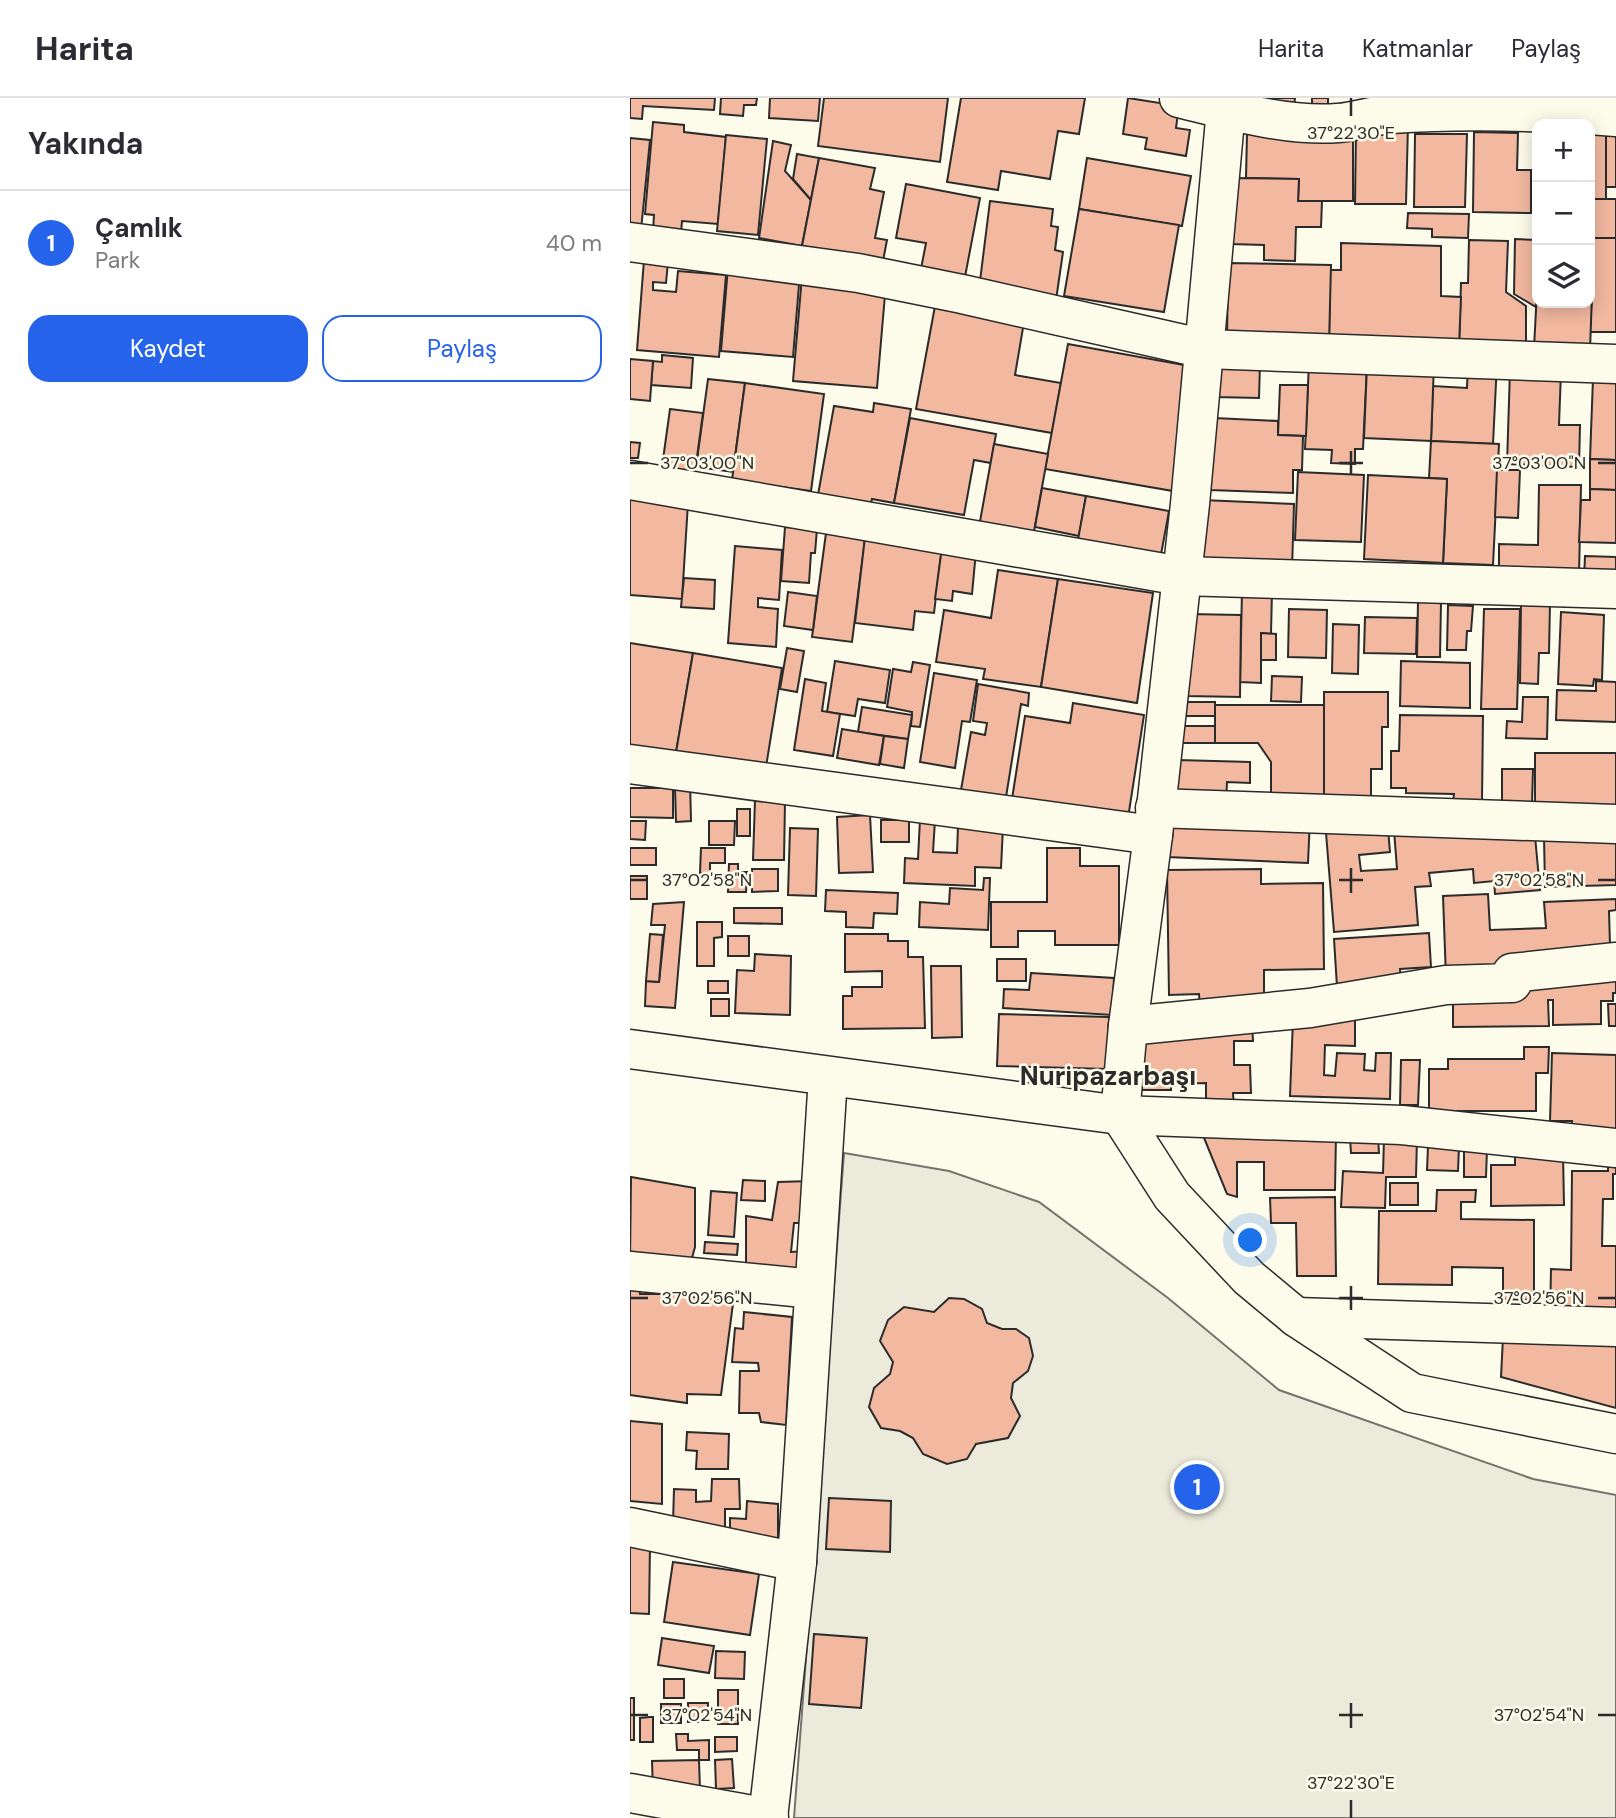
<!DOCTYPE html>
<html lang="tr">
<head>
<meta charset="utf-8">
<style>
  :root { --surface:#fff; --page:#f7f7f7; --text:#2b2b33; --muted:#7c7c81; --line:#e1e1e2; --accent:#2563eb }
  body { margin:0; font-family:"DM Sans",sans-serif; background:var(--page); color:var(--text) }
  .controls { position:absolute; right:21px; top:21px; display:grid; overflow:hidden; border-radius:14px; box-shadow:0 4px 18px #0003 }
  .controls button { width:63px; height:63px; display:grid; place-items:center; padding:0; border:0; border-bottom:2px solid var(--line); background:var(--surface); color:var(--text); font:35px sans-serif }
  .you { position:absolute; left:621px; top:1143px; width:24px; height:24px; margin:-18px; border:5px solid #fff; border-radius:50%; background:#1a73e8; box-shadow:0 0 0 10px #1a73e833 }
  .badge { display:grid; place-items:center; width:46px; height:46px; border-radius:50%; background:var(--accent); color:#fff; font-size:23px; font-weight:700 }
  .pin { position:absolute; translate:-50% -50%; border:4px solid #fff; box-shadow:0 2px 7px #0006 }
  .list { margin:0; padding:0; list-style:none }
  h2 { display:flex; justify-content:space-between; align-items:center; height:91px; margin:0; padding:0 28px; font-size:30px }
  h2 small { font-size:23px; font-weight:400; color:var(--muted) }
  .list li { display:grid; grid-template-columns:46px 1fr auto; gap:21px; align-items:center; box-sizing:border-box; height:105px; padding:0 28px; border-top:2px solid var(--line) }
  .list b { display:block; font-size:26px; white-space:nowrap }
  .list p { margin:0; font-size:23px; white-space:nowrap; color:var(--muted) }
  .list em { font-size:23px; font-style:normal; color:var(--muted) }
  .actions { display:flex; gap:14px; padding:21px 28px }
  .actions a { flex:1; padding:16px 0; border:2px solid var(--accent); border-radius:21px; text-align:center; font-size:24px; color:var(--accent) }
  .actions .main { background:var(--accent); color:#fff }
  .icon { flex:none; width:38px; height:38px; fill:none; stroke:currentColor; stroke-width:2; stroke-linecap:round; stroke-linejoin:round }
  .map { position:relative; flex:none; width:986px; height:1720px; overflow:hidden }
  header { display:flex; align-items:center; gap:42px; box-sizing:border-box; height:98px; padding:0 35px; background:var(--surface); border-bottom:2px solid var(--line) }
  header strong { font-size:33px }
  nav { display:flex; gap:38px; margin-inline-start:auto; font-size:24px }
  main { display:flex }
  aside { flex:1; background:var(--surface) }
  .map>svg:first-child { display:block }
</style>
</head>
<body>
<header>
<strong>Harita</strong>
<nav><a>Harita</a><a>Katmanlar</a><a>Paylaş</a></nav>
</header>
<main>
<aside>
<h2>Yakında<small></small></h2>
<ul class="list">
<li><span class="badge">1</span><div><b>Çamlık</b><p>Park</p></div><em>40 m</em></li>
</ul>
<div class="actions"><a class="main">Kaydet</a><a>Paylaş</a></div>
</aside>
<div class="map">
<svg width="986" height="1720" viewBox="0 0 986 1720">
  <rect width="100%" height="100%" fill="#fdfbea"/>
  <polygon fill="#ecebdb" stroke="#74746e" stroke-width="2" points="214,1055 319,1073 409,1104 538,1200 649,1292 903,1381 986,1397 986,1720 164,1720"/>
  <g fill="#f2b8a0" stroke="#2b2b2b" stroke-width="2">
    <polygon points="0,0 85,0 84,12 13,8 12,21 0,20"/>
    <polygon points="91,0 127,0 126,7 114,7 113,18 90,16"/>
    <polygon points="140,0 190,0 188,23 139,20"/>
    <polygon points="194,0 318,0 310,64 188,48"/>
    <polygon points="331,0 455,0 449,36 428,33 420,81 371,73 368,92 317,84"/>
    <polygon points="498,0 549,8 546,30 560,32 556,58 515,51 517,40 493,36"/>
    <polygon points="628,0 665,0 664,9"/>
    <polygon points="682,0 698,0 698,21 682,20"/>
    <polygon points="23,24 54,27 54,34 96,39 88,126 52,123 51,135 23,132 24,117 15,116"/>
    <polygon points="778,27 776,106 725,106 726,34"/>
    <rect x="976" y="31" width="10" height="58"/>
    <polygon points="844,34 888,35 887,72 901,72 901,115 843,114"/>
    <polygon points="617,35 723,36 723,103 668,103 669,81 616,80"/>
    <polygon points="785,36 837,36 835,109 784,109"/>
    <polygon points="907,36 907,101 905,101"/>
    <rect x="960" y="36" width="16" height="65"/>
    <polygon points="96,37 137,41 128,137 87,133"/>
    <polygon points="0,40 20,42 11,132 0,131"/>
    <polygon points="143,43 161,47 155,73 181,102 172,148 129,140"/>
    <polygon points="167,56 189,60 181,102 163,81"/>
    <polygon points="189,60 245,70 240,91 254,94 245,140 257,142 253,163 172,148"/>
    <polygon points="457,60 561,78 552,128 449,111"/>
    <polygon points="602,80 669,81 668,103 692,103 691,129 666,129 665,163 634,162 634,147 601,146"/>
    <polygon points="276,86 350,100 334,184 290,176 296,145 266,140"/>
    <rect x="960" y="101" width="26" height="39"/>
    <polygon points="360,103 423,111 421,128 428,129 425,152 433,154 426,202 349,191"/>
    <polygon points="449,111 549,127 534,214 434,198"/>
    <polygon points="778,115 839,116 838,140 802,139 802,131 777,130"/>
    <polygon points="960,140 986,140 986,234 960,234 962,195 960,195"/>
    <polygon points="885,141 907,142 906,209 884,196"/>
    <polygon points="839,142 878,143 876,194 896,208 896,250 829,249 831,185 838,185"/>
    <polygon points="711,145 811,148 811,198 831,199 829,249 699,246 700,172 711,172"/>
    <polygon points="14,162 38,164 36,185 23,184 23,192 46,194 48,173 96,177 89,259 7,252"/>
    <polygon points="598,165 701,167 699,246 597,245"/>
    <polygon points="98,169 170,175 163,259 91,253"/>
    <polygon points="172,178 256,185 247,290 163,283"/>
    <polygon points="907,193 907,205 960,205 960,195 962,195 960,252 904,250"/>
    <polygon points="305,208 394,224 385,277 431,285 422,335 286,311"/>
    <polygon points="438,246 565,269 543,393 415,371"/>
    <polygon points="32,257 63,260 61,290 21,287 23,263 32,264"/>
    <polygon points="0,261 23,263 20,303 0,301"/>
    <polygon points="587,263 630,265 629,300 585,299"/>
    <polygon points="838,263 867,264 863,346 801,343 803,288 837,290"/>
    <polygon points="679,265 737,267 733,351 725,351 725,366 701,365 702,352 675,351"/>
    <polygon points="804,266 801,343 734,340 737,267"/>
    <polygon points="880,272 931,273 929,327 950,327 949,369 877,366"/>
    <polygon points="963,280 986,281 986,362 960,361"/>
    <polygon points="78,281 115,285 103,374 66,369"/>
    <polygon points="115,285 194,296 181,393 102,382"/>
    <polygon points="650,287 678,287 676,338 648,337"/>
    <polygon points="244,305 281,311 264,405 242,401 238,418 186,408 204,308 243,314"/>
    <polygon points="40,311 73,315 64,381 31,376"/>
    <polygon points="280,320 366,336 361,365 344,362 334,417 264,405"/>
    <polygon points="584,320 648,323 648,337 673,338 672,372 663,372 663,395 580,392"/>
    <polygon points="801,343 869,346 863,467 813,465 817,381 799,380"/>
    <polygon points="0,344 10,345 8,360 0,360"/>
    <polygon points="364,346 418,356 401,450 347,440"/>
    <polygon points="960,361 986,362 986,392 960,391"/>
    <polygon points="867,372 890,372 888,420 865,419"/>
    <polygon points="668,374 734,377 731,444 665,442"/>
    <polygon points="738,377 817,381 813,465 734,461"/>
    <polygon points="909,387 951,387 949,477 869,475 869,446 908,447"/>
    <polygon points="412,390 456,398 449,438 405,429"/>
    <polygon points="960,391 986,392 986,445 949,444 951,402 960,402"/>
    <polygon points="456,398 539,413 530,462 447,447"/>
    <polygon points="0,401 58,405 52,501 0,497"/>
    <polygon points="572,402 664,406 662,472 569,469"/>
    <polygon points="155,429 187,431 185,455 181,455 179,485 151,483"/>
    <polygon points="196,435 235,441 222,544 182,539"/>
    <polygon points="235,439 312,449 304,515 285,513 283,532 225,525"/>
    <polygon points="105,448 152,452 149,502 128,500 128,509 148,511 146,549 98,545"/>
    <polygon points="312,449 346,453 342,496 323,493 322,503 305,501"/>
    <polygon points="955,458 986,459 986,481 954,481"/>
    <polygon points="368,472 428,481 411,589 353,581 355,571 306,564 314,512 361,520"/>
    <polygon points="54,480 85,482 84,511 51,509"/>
    <polygon points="428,481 523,495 507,605 411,589"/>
    <polygon points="612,493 642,493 641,536 631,535 631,585 610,584"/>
    <polygon points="158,494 187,498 183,532 154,528"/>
    <polygon points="788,503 811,504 810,559 787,559"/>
    <polygon points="891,505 920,505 919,555 909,555 908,586 890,585"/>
    <polygon points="818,507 843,508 841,533 837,533 836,552 817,552"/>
    <polygon points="659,511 697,512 696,560 658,559"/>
    <polygon points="854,511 890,511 887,611 851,611"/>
    <polygon points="931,514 974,517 972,582 964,581 963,588 928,586"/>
    <polygon points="559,516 611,517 610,599 557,598"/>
    <polygon points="735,519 787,520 786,556 734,555"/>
    <polygon points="703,526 729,527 728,576 702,575"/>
    <polygon points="631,535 646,536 646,562 631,562"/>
    <polygon points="0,545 63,555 46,655 0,647"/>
    <polygon points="157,550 174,553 167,594 150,591"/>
    <polygon points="63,555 152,570 135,675 45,660"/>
    <polygon points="205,563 260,572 255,605 228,601 225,618 197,614"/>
    <polygon points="771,563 840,565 840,610 770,608"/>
    <polygon points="283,564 300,567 290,629 281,628 282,614 257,609 263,571 281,574"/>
    <polygon points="304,575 347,582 340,624 332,623 325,670 290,664"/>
    <polygon points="642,578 672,579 671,604 641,603"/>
    <polygon points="175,581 196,585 192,613 210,616 203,658 164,652"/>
    <polygon points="966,583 986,584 986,624 926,622 927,592 966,593"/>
    <polygon points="348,586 399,595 398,608 391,606 376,699 331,692 341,634 355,637 357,625 343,623"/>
    <polygon points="694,594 758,594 758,629 752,629 752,671 741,671 741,698 694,698"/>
    <polygon points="893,599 918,599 917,641 876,640 877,623 892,624"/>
    <rect x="551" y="604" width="34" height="14"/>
    <polygon points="443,605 514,617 498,720 382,701 395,618 440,625"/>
    <polygon points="585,607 694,607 694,698 641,698 641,664 628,645 585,645"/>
    <polygon points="232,609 282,617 278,641 228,634"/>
    <polygon points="770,617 853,618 852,704 823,704 824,696 776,695 776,690 761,690 761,653 769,653"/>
    <polygon points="553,628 585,628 585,645 552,645"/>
    <polygon points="212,631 254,638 249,667 207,660"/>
    <polygon points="254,638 278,641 274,670 250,666"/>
    <polygon points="905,655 986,655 986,709 905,708"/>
    <polygon points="548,662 620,664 620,685 597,684 596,708 546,707"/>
    <polygon points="872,671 903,671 902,705 872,704"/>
    <polygon points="39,683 60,683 61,723 46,724 45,690 39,691"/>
    <polygon points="0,690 43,690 43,720 0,719"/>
    <polygon points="125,702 155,703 154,762 123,762"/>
    <rect x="107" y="711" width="13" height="27"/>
    <polygon points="539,713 680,720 678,765 537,759"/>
    <polygon points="240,717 243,774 209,775 207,719"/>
    <polygon points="290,721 305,722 303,754 327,755 328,728 373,729 371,770 345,769 345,788 274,785 275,760 288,761"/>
    <rect x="251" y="722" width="28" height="22"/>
    <polygon points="0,723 16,723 15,742 0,741"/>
    <polygon points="79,723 105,723 104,747 79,747"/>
    <polygon points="160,730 188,731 186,798 158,797"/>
    <polygon points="758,731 760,754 729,757 731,773 767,771 764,732 905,738 910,792 865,796 864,783 844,785 843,771 799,775 801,788 785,789 788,827 704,834 696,735"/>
    <polygon points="986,737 986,787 915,789 914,739"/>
    <rect x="0" y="750" width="26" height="17"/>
    <polygon points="71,750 95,750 95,765 80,765 80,775 70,775"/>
    <polygon points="417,750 450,750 450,768 489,768 489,847 425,847 425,833 388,833 388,849 361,849 361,804 417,804"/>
    <polygon points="99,766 108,766 108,774 117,774 116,794 98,794"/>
    <polygon points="122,771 148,771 148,793 122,794"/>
    <polygon points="631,771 631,786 693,785 694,871 634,872 634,909 570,910 569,896 539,897 537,772"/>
    <rect x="0" y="778" width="17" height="23"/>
    <polygon points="354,780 360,780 358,832 289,829 290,804 319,806 320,790 353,792"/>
    <polygon points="196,792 268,795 267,816 244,815 243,830 216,829 216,814 195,813"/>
    <polygon points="858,796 860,832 916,830 914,804 986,801 986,812 979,813 980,847 960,847 961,859 816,880 813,798"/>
    <polygon points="54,804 45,910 15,908 16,883 29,884 35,827 21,827 23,806"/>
    <polygon points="104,810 152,810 152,826 104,825"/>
    <polygon points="67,824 92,824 92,839 84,840 84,868 67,868"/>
    <polygon points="799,835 801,869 770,871 771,885 707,889 704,841"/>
    <polygon points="20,836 33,837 29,884 16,883"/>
    <polygon points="215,836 258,836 258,843 278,843 278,859 293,859 295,930 213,931 213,898 222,898 222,889 252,889 252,873 215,874"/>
    <rect x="98" y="838" width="21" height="20"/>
    <polygon points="125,856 161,858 160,917 105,915 107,872 124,873"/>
    <rect x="367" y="861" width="29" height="22"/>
    <polygon points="986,867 986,895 983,895 983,903 971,903 971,926 923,927 923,902 918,902 919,928 823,929 823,892"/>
    <polygon points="301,868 331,868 332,939 302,940"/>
    <polygon points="401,875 484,880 482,917 373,910 374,891 399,892"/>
    <rect x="78" y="883" width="20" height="12"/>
    <rect x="81" y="901" width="18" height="17"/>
    <polygon points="978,906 986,906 986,928 979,928"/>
    <polygon points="369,916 479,919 478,971 367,968"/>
    <polygon points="725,916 725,948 695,947 694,977 705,978 707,955 735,956 734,972 745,973 746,955 761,955 760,1001 660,998 663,921"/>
    <polygon points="622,922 623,943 604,943 604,967 620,967 621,995 603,995 604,1010 576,1011 576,985 541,986 541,992 508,992 507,933"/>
    <polygon points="894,949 919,949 918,975 906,975 906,1013 799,1013 799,971 818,971 818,961 894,961"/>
    <polygon points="922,955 986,957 986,1042 941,1031 942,1023 920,1023"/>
    <polygon points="771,962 790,962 788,1007 770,1007"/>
    <polygon points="572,1035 706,1036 705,1092 634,1092 634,1064 607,1064 607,1099 597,1096"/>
    <polygon points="748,1039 749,1055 721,1055 720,1040"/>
    <polygon points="754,1040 787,1040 786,1079 756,1079 755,1110 711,1109 713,1073 753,1075"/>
    <polygon points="798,1048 829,1049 828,1073 797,1072"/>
    <polygon points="834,1051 857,1051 856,1079 834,1079"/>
    <polygon points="933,1056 934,1107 861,1108 861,1067 885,1067 885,1057"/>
    <polygon points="978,1064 986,1064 986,1076 983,1076 983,1101 973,1101 972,1148 986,1148 986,1221 920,1220 921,1171 941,1172 942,1073 978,1073"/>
    <polygon points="1,1079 65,1090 65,1149 60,1167 0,1162"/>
    <polygon points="113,1082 135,1083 135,1103 111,1102"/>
    <polygon points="181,1083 181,1125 164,1125 161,1154 176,1153 175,1178 116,1179 116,1118 142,1122 148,1084"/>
    <rect x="760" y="1085" width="28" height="22"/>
    <polygon points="807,1092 846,1092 845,1104 831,1104 831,1121 904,1122 904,1202 873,1201 873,1170 822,1169 822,1187 748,1186 749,1113 806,1113"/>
    <polygon points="81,1093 107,1095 104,1139 78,1137"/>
    <polygon points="705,1099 706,1178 667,1178 666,1125 641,1125 640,1100"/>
    <polygon points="75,1144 108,1146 107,1157 74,1155"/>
    <polygon points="0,1188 10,1188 10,1196 32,1196 32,1188 73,1188 73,1200 104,1198 91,1297 57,1296 57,1305 0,1297"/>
    <polygon points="319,1200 334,1201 352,1211 357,1225 372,1231 386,1231 399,1240 403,1258 398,1273 383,1285 381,1300 390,1318 378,1340 346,1346 337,1361 317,1366 293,1356 283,1340 270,1333 251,1330 239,1309 244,1290 260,1276 263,1264 250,1243 258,1222 274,1209 304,1214"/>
    <polygon points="114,1214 162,1219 156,1327 131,1324 129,1315 109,1315 110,1273 129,1273 128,1265 102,1264 105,1230 113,1231"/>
    <polygon points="873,1239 986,1245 986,1310 871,1279"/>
    <polygon points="0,1323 32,1326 32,1406 0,1403"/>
    <polygon points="57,1334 99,1336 98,1371 66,1371 67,1353 56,1352"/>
    <polygon points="82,1381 109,1381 110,1411 95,1411 95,1433 43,1425 44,1391 66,1392 66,1404 81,1403"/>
    <polygon points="199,1400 261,1403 260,1454 196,1451"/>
    <polygon points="117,1403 148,1406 148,1446 100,1444 100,1420 116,1421"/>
    <polygon points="0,1443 20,1446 19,1516 0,1515"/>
    <polygon points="43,1464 129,1476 120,1537 34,1524"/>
    <polygon points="184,1536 237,1540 231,1610 179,1606"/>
    <polygon points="32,1540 84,1548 79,1575 28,1567"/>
    <polygon points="86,1553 115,1554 114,1581 85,1580"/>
    <rect x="34" y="1581" width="20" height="19"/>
    <rect x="88" y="1592" width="20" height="34"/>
    <rect x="0" y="1600" width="4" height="42"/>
    <rect x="58" y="1605" width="20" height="19"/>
    <rect x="31" y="1606" width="20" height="19"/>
    <polygon points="20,1619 23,1619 23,1644 10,1644 10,1620"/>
    <polygon points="46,1636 58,1636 58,1643 79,1642 79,1662 69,1662 69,1652 47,1652"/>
    <polygon points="85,1639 107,1639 107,1653 85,1654"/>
    <polygon points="102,1661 104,1690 86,1691 85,1662"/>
    <polygon points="69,1662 70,1693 23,1693 22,1663"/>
  </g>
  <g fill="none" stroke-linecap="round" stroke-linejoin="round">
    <g stroke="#2b2b2b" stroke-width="41">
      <g id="street">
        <path d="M 549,0 C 598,12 657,29 708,25 C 726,24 743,17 761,16 C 836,11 911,13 986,19"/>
        <polyline points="0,144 228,175 332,196 575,251 986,266"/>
        <polyline points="0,382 551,478 986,491"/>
        <polyline points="0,666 523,737"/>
        <polyline points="525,710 986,726"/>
        <polyline points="498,928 680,910 816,887 882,885 882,875 986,864"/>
        <polyline points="490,1017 772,1027 986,1050"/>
        <polyline points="0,1173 184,1191"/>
        <polyline points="666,1219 986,1229"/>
        <polyline points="0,1429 167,1464"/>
        <polyline points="0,1695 139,1720"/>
        <polyline points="138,1720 167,1464 198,979"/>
      </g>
    </g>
    <g stroke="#2b2b2b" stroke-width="41">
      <g id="secondary">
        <polyline points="597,0 560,406 523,737 498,928 490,1017 542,1098 619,1180 666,1219 782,1295 986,1336"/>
        <polyline points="0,951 490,1017"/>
      </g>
    </g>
    <use href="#street" stroke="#fdfbea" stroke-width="38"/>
    <use href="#secondary" stroke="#fdfbea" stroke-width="38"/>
  </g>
  <path fill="none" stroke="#2b2b2b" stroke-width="2.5" d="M 721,0 L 721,18M 721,353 L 721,377M 0,365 L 18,365M 709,365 L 733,365M 968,365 L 986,365M 721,770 L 721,795M 0,782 L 18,782M 709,782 L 733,782M 968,782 L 986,782M 721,1188 L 721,1212M 0,1200 L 18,1200M 709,1200 L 733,1200M 968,1200 L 986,1200M 721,1605 L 721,1630M 0,1617 L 18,1617M 709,1617 L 733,1617M 968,1617 L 986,1617M 721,1702 L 721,1720"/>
  <g text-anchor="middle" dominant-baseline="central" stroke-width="5" stroke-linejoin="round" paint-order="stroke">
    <g font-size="26" font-weight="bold" fill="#2b2b2b" stroke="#fdfbea">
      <text x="478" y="978">Nuripazarbaşı</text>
    </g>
  </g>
  <g font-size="18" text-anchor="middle" fill="#2b2b2b" stroke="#fdfbea" stroke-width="5" stroke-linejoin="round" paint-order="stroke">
    <text x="721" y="41">37°22'30"E</text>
    <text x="77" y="371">37°03'00"N</text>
    <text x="909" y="371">37°03'00"N</text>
    <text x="77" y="788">37°02'58"N</text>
    <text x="909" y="788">37°02'58"N</text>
    <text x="77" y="1206">37°02'56"N</text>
    <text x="909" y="1206">37°02'56"N</text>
    <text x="77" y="1623">37°02'54"N</text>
    <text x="909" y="1623">37°02'54"N</text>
    <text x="721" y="1691">37°22'30"E</text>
  </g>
</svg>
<div class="controls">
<button>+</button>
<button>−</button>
<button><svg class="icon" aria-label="layers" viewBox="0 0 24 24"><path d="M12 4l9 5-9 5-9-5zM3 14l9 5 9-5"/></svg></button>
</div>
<div class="you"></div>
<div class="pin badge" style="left:567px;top:1389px">1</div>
</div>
</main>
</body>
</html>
